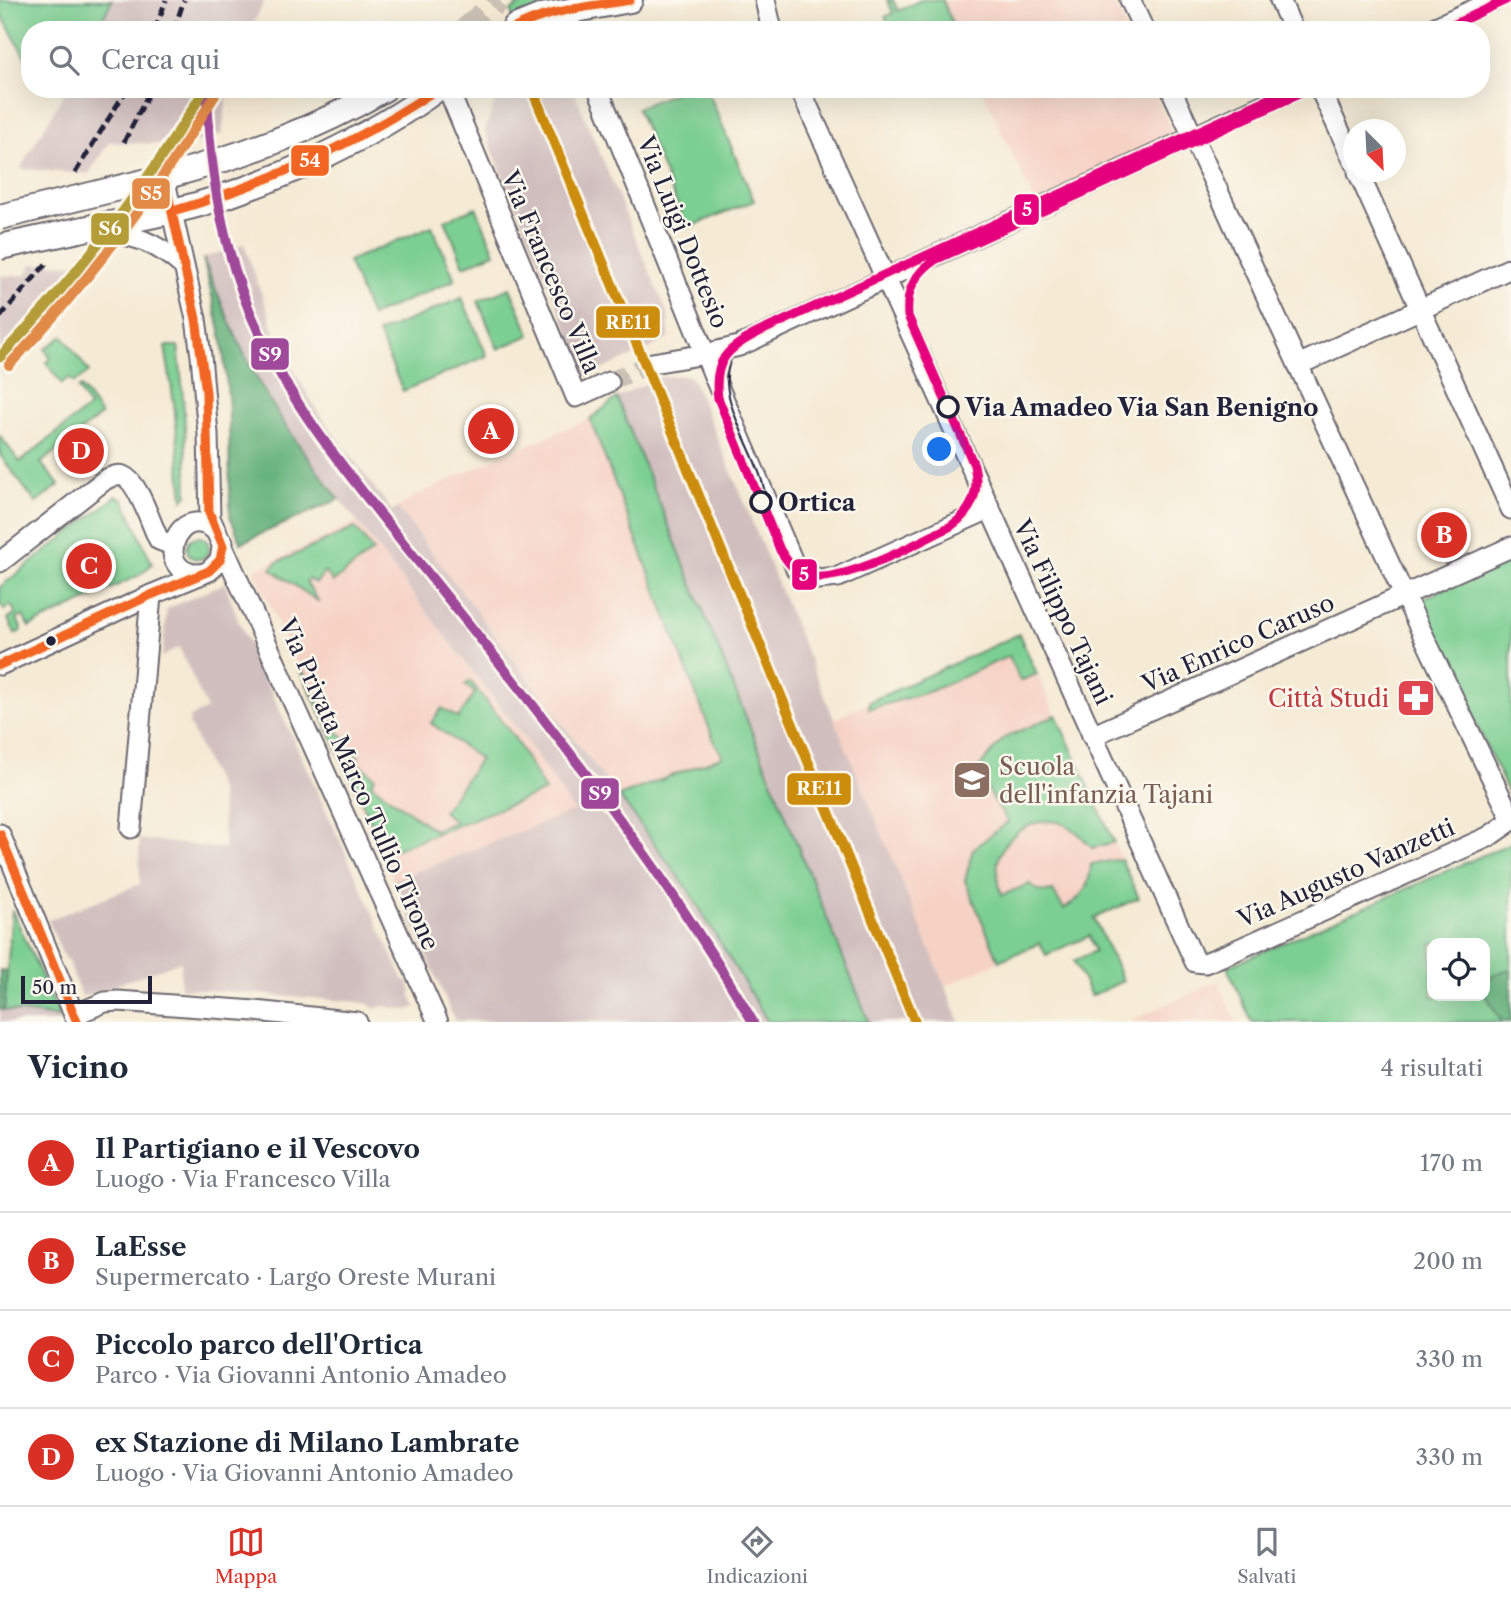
<!DOCTYPE html>
<html lang="it">
<head>
<meta charset="utf-8">
<style>
  :root { --surface:#fff; --page:#f2f2f3; --text:#1f2937; --muted:#747a83; --line:#e0e1e3; --accent:#d93025 }
  body { margin:0; font-family:"Libre Caslon Text",serif; background:var(--page); color:var(--text) }
  .controls { position:absolute; right:21px; bottom:21px; display:grid; overflow:hidden; border-radius:14px; box-shadow:0 7px 28px #0002 }
  .controls button { width:63px; height:63px; display:grid; place-items:center; padding:0; border:0; border-bottom:2px solid var(--line); background:var(--surface); color:var(--text); font:35px sans-serif }
  .compass { position:absolute; left:1343px; top:119px; width:63px; height:63px; border-radius:50%; background:var(--surface); box-shadow:0 7px 28px #0002; rotate:156deg }
  .scale { position:absolute; left:21px; bottom:18px; width:131px; box-sizing:border-box; padding-left:7px; border:4px solid #22223b; border-top:0; font-size:19px; line-height:24px; white-space:nowrap; color:#22223b; -webkit-text-stroke:5px #fbf7ec; paint-order:stroke }
  .you { position:absolute; left:940px; top:450px; width:24px; height:24px; margin:-18px; border:5px solid #fff; border-radius:50%; background:#1a73e8; box-shadow:0 0 0 10px #1a73e833 }
  .badge { display:grid; place-items:center; width:46px; height:46px; border-radius:50%; background:var(--accent); color:#fff; font-size:23px; font-weight:700 }
  .pin { position:absolute; translate:-50% -50%; border:4px solid #fff; box-shadow:0 2px 7px #0006 }
  .list { margin:0; padding:0; list-style:none }
  h2 { display:flex; justify-content:space-between; align-items:center; height:91px; margin:0; padding:0 28px; font-size:30px }
  h2 small { font-size:23px; font-weight:400; color:var(--muted) }
  .list li { display:grid; grid-template-columns:46px 1fr auto; gap:21px; align-items:center; box-sizing:border-box; height:98px; padding:0 28px; border-top:2px solid var(--line) }
  .list b { display:block; font-size:26px; white-space:nowrap }
  .list p { margin:0; font-size:23px; white-space:nowrap; color:var(--muted) }
  .list em { font-size:23px; font-style:normal; color:var(--muted) }
  .icon { flex:none; width:38px; height:38px; fill:none; stroke:currentColor; stroke-width:2; stroke-linecap:round; stroke-linejoin:round }
  .map { position:relative; flex:none; width:1511px; height:1022px; overflow:hidden }
  .search { position:absolute; background:var(--surface); box-shadow:0 7px 28px #0002; left:21px; right:21px; top:21px; height:77px; display:flex; align-items:center; gap:18px; box-sizing:border-box; padding:0 24px; border-radius:28px; color:var(--muted); font-size:26px }
  .sheet { height:483px; background:var(--surface) }
  nav { display:flex; justify-content:space-around; align-items:center; box-sizing:border-box; height:98px; border-top:2px solid var(--line); background:var(--surface); font-size:19px; color:var(--muted) }
  nav a { display:grid; justify-items:center; gap:4px }
  nav .on { color:var(--accent) }
  .map>svg:first-child { display:block }
</style>
</head>
<body>
<div class="map">
<svg width="1511" height="1022" viewBox="0 0 1511 1022">
  <rect width="100%" height="100%" fill="#fbf7ec"/>
  <filter id="ink" filterUnits="userSpaceOnUse"><feTurbulence type="fractalNoise" baseFrequency=".0143" numOctaves="2"/><feDisplacementMap in="SourceGraphic" scale="14" xChannelSelector="R" yChannelSelector="G"/><feConvolveMatrix kernelMatrix="1 2 1 2 8 2 1 2 1" color-interpolation-filters="sRGB"/></filter>
  <filter id="wash" filterUnits="userSpaceOnUse"><feTurbulence type="fractalNoise" baseFrequency=".00686" numOctaves="4" result="noise"/><feDisplacementMap in="SourceGraphic" scale="28" xChannelSelector="R" yChannelSelector="G"/><feGaussianBlur stdDeviation="1.57" result="paint"/><feColorMatrix in="noise" values="0 0 0 0 0 0 0 0 0 0 0 0 0 0 0 0 0 1.4 0 .05"/><feComposite in="paint" operator="in"/></filter>
  <g filter="url(#wash)">
    <rect width="100%" height="100%" fill="#f5ead4"/>
    <g fill="#f6d2c5">
      <polygon points="942,0 1113,0 1126,30 955,30"/>
      <polygon points="982,89 1153,89 1176,141 1036,205"/>
      <polygon points="590,419 715,743 724,756 619,796 398,508 414,497 499,457"/>
      <polygon points="357,522 525,739 575,812 394,880 254,570"/>
      <polygon points="1019,634 1139,898 945,986 834,719"/>
      <polygon points="1218,981 1236,1022 1128,1022"/>
    </g>
    <g fill="#d1bfbf">
      <polygon points="112,0 265,0 250,30 97,30"/>
      <polygon points="67,89 228,89 222,134 184,145 109,142 89,174 20,169"/>
      <polygon points="510,89 573,89 668,315 669,338 648,349 587,376 485,132 494,102"/>
      <polygon points="244,244 280,346 318,412 392,511 398,508 657,847 727,951 768,1022 455,1021 394,880 574,811 525,739 315,467 272,404 239,343 203,258"/>
      <polygon points="102,263 45,330 0,376 0,276 26,275 32,264"/>
      <polygon points="688,375 694,382 960,1022 869,1022 617,398 659,377"/>
      <polygon points="225,583 238,620 323,804 404,981 407,980 412,992 410,994 416,1007 409,1010 382,1006 374,1009 370,1004 350,1001 180,988 181,961 82,997 67,959 62,953 48,920 140,884 139,839 225,849 220,791 189,724 190,717 207,709 179,647 162,657 167,609"/>
      <polygon points="0,1009 60,1017 63,1022 0,1022"/>
    </g>
    <g fill="#7ccf92" stroke="#4f7866" stroke-width="2" fill-rule="evenodd">
      <polygon points="0,0 112,0 97,30 30,30 30,66 0,12"/>
      <polygon points="526,0 570,0 514,20 511,11"/>
      <polygon points="887,0 893,0 898,11 921,0 942,0 953,25 943,30 891,30 885,17 893,13"/>
      <polygon points="676,18 681,30 649,30"/>
      <polygon points="683,89 707,89 754,201 687,228 637,108"/>
      <polygon points="476,207 495,253 464,266 445,220"/>
      <polygon points="432,226 455,280 371,316 348,261"/>
      <polygon points="510,288 530,335 498,349 478,301"/>
      <polygon points="462,298 487,356 403,391 378,333"/>
      <polygon points="63,336 89,372 74,383 69,378 62,384 46,362 51,359 45,349"/>
      <path d="M 165,346 L 178,346 C 184,396 187,445 187,495 L 183,500 L 174,403 Z"/>
      <polygon points="81,387 101,415 41,463 59,485 36,503 0,455 0,436 20,462 89,407 78,389"/>
      <polygon points="617,398 869,1022 768,1022 689,891 619,796 723,756 715,743 590,419"/>
      <polygon points="117,496 124,500 152,564 140,575 29,627 23,616 17,619 22,630 15,634 8,619 16,614 11,605 4,610 0,603 0,587"/>
      <polygon points="355,528 373,551 333,582 325,572 316,583 308,579 306,582 319,602 271,569 276,563"/>
      <circle cx="198" cy="548" r="11"/>
      <polygon points="1506,560 1511,570 1511,798 1418,601"/>
      <polygon points="1019,634 1037,674 1020,681 1009,656 931,691 869,709 869,702"/>
      <polygon points="300,670 304,673 305,679 309,683 308,685 313,690 315,698 322,704 320,707 337,725 334,729 348,741 344,746 359,757 356,762 375,777 371,784 434,830 455,822 443,811 480,759 431,723 442,708 458,718 475,693 465,685 470,681 514,737 545,791 386,853"/>
      <path d="M 1056,715 L 1114,842 L 1092,848 C 1082,837 1072,825 1057,822 C 1031,817 1003,837 998,862 C 996,873 999,885 1002,895 L 1030,884 C 1037,891 1043,893 1053,891 L 1064,909 C 1083,897 1090,886 1091,864 L 1121,859 L 1139,898 L 1094,918 L 1123,981 L 1091,996 L 1074,961 L 1095,951 L 1089,936 L 1046,955 L 1040,943 L 999,961 L 965,881 L 973,849 L 1008,822 L 976,771 L 1004,738 Z"/>
      <path d="M 1511,843 L 1511,1022 L 1252,1022 L 1227,967 ZM 1432,943 L 1485,943 L 1485,996 L 1432,996 Z"/>
      <polygon points="12,910 60,1017 4,1010"/>
    </g>
    <g fill="#65b27c" stroke="#446a5c" stroke-width="2">
      <path d="M 203,258 C 219,297 234,336 254,373 C 278,418 308,458 339,499 L 241,543 L 230,516 L 229,407 L 222,339 Z"/>
      <path d="M 1511,969 L 1511,1022 L 1502,1022 C 1487,996 1469,978 1511,969 Z"/>
      <polygon points="0,970 7,971 4,1010 0,1009"/>
    </g>
  </g>
  <g filter="url(#ink)">
    <g fill="none" stroke-linecap="round" stroke-linejoin="round">
      <polyline stroke="#cbc2b5" stroke-width="19" stroke-dasharray="19 10" stroke-linecap="butt" points="609,382 652,363"/>
      <polyline stroke="#cbc2b5" stroke-width="24" stroke-dasharray="24 12" stroke-linecap="butt" points="465,30 499,0"/>
      <g stroke="#6c6871" stroke-width="23">
        <g id="minor">
          <polyline points="765,0 772,30"/>
          <polyline points="1130,0 1144,30"/>
          <polyline points="1280,0 1293,30"/>
          <polyline points="565,13 573,30"/>
          <polyline points="1429,30 1495,0"/>
          <polyline points="448,89 576,397 609,382"/>
          <polyline points="598,89 716,381 796,569 818,579 838,577 989,509"/>
          <polyline points="800,89 1195,962 1205,963 1232,952 1488,837 1511,821"/>
          <polyline points="1171,89 1404,595 1511,818"/>
          <polyline points="1320,89 1354,162"/>
          <polyline points="1358,172 1511,509"/>
          <polyline points="164,177 196,319 201,356 208,434 210,518 438,1022"/>
          <path d="M 95,231 C 133,234 154,241 183,266"/>
          <polyline points="652,363 706,354 739,346 1297,89"/>
          <polyline points="1298,365 1511,268"/>
          <path d="M 0,562 L 106,479 C 112,477 117,474 123,476 C 139,482 151,525 159,540 L 172,545"/>
          <path d="M 202,574 C 149,577 178,496 217,532"/>
          <polyline points="0,665 151,595 209,571 220,560 223,542"/>
          <polyline points="1092,736 1511,547"/>
          <polyline points="131,828 151,595"/>
          <polyline points="0,834 77,1022"/>
          <polyline points="74,1015 105,1002 118,1001 255,1011 357,1022"/>
        </g>
      </g>
      <g stroke="#6c6871" stroke-width="28">
        <g id="tertiary">
          <polyline points="515,27 542,16 630,0"/>
          <path d="M 164,177 C 241,156 315,130 384,89"/>
          <path d="M 79,230 C 120,222 161,215 200,204 C 278,181 372,137 437,89"/>
        </g>
      </g>
      <use href="#minor" stroke="#fff" stroke-width="19"/>
      <use href="#tertiary" stroke="#fff" stroke-width="24"/>
      <path stroke="#22223b" stroke-width="2" d="M 759,332 C 694,366 745,428 761,478 C 768,498 769,520 776,541"/>
      <g stroke="#22223b" stroke-width="5" stroke-dasharray="10 5" stroke-linecap="butt">
        <polyline points="155,30 166,0"/>
        <polyline points="174,30 184,0"/>
        <polyline points="124,142 151,89"/>
        <polyline points="75,173 127,89"/>
        <polyline points="0,317 46,264"/>
      </g>
      <g stroke="#6c6871" stroke-width="28" stroke-linecap="butt">
        <g id="tertiary-bridge">
          <polyline points="0,217 164,177"/>
          <polyline points="0,247 79,230"/>
        </g>
      </g>
      <use href="#tertiary-bridge" stroke="#fff" stroke-width="24"/>
      <g stroke="#fbf7ec" stroke-width="14">
        <g id="bus-1">
          <path d="M 511,30 C 547,9 590,7 630,0"/>
          <path d="M 173,211 C 268,183 355,145 437,89"/>
          <polyline points="0,665 151,595 209,571 220,560 223,546 209,512 206,392 196,319 164,177"/>
          <polyline points="0,834 77,1022"/>
        </g>
      </g>
      <use href="#bus-1" stroke="#f26522" stroke-width="9"/>
      <g stroke="#fbf7ec" stroke-width="16">
        <path id="rail-1" d="M 207,89 C 209,176 224,262 263,341 C 294,406 339,462 384,519 C 424,569 465,619 505,670 C 595,783 680,897 753,1022"/>
      </g>
      <g stroke="#fbf7ec" stroke-width="16">
        <polyline id="rail-2" points="532,89 915,1022"/>
      </g>
      <g stroke="#fbf7ec" stroke-width="16">
        <path id="rail-3" d="M 0,357 C 79,275 146,186 205,89"/>
      </g>
      <g stroke="#fbf7ec" stroke-width="16">
        <path id="rail-4" d="M 9,365 C 88,283 156,193 215,95"/>
      </g>
      <use href="#rail-1" stroke="#a0499a" stroke-width="10"/>
      <use href="#rail-2" stroke="#cc8c0c" stroke-width="10"/>
      <use href="#rail-3" stroke="#b49c37" stroke-width="10"/>
      <use href="#rail-4" stroke="#e28a46" stroke-width="10"/>
      <g stroke="#fbf7ec" stroke-width="14">
        <g id="tram-1">
          <polyline points="1442,30 1506,0"/>
          <path d="M 1290,89 L 759,332 C 727,348 713,361 718,398 L 780,550 C 786,559 792,569 802,574 C 833,590 920,542 951,526 C 973,511 980,491 974,465 L 908,316 C 906,291 914,274 935,260 L 1310,89"/>
        </g>
      </g>
      <use href="#tram-1" stroke="#e5007d" stroke-width="9"/>
    </g>
  </g>
  <defs>
    <g id="pharmacy-square" transform="scale(2.0125)"><rect x="-9" y="-9" width="18" height="18" rx="4" fill="#e0444e" stroke="#fbf7ec"/><path d="M-2-6h4v4h4v4h-4v4h-4v-4h-4v-4h4Z" fill="#fff"/></g>
    <g id="school-square" transform="scale(2.0125)"><rect x="-9" y="-9" width="18" height="18" rx="4" fill="#8d6e63" stroke="#fbf7ec"/><path d="M0-5L7-2L0 1L-7-2ZM-4 1L0 2.5L4 1V4Q0 6-4 4Z" fill="#fff"/></g>
  </defs>
  <g fill-rule="evenodd">
    <use href="#pharmacy-square" x="1416" y="698"/>
    <use href="#school-square" x="972" y="780"/>
  </g>
  <g fill="#fbf7ec" stroke="#22223b" stroke-width="3.5">
    <circle cx="948" cy="407" r="10"/>
    <circle cx="761" cy="502" r="10"/>
  </g>
  <circle fill="#22223b" stroke="#fbf7ec" stroke-width="2.5" cx="51" cy="641" r="6"/>
  <g text-anchor="middle" dominant-baseline="central" stroke-width="5" stroke-linejoin="round" paint-order="stroke">
    <g font-size="24" fill="#22223b" stroke="#fbf7ec">
      <text transform="translate(683 232) rotate(68)">Via Luigi Dottesio</text>
      <text transform="translate(551 272) rotate(67)">Via Francesco Villa</text>
      <text transform="translate(1063 612) rotate(65)">Via Filippo Tajani</text>
      <text transform="translate(1238 643) rotate(-24)">Via Enrico Caruso</text>
      <text transform="translate(359 784) rotate(66)">Via Privata Marco Tullio Tirone</text>
      <text transform="translate(1346 873) rotate(-24)">Via Augusto Vanzetti</text>
    </g>
    <g font-size="24" font-weight="bold" fill="#22223b" stroke="#fbf7ec" text-anchor="start">
      <text x="965" y="407">Via Amadeo Via San Benigno</text>
      <text x="778" y="502">Ortica</text>
    </g>
    <g font-size="24" fill="#be3a42" stroke="#fbf7ec" text-anchor="end">
      <text x="1389" y="698">Città Studi</text>
    </g>
    <g font-size="24" fill="#785e54" stroke="#fbf7ec" text-anchor="start">
      <text x="999" y="766">Scuola<tspan x="999" dy="28">dell'infanzia Tajani</tspan></text>
    </g>
  </g>
  <g stroke="#fbf7ec" stroke-width="2.5">
    <rect x="290" y="144" width="40" height="33" rx="7" fill="#f26522"/>
    <rect x="131" y="177" width="40" height="33" rx="7" fill="#e28a46"/>
    <rect x="1013" y="193" width="27" height="33" rx="7" fill="#e5007d"/>
    <rect x="90" y="212" width="40" height="34" rx="7" fill="#b49c37"/>
    <rect x="595" y="305" width="66" height="34" rx="7" fill="#cc8c0c"/>
    <rect x="250" y="337" width="40" height="34" rx="7" fill="#a0499a"/>
    <rect x="791" y="558" width="27" height="33" rx="7" fill="#e5007d"/>
    <rect x="786" y="772" width="66" height="34" rx="7" fill="#cc8c0c"/>
    <rect x="580" y="777" width="40" height="33" rx="7" fill="#a0499a"/>
  </g>
  <g font-size="19" text-anchor="middle" font-weight="bold" fill="#fff">
    <text x="310" y="167">54</text>
    <text x="151" y="200">S5</text>
    <text x="1027" y="216">5</text>
    <text x="110" y="235">S6</text>
    <text x="628" y="329">RE11</text>
    <text x="270" y="361">S9</text>
    <text x="804" y="581">5</text>
    <text x="819" y="795">RE11</text>
    <text x="600" y="800">S9</text>
  </g>
</svg>
<div class="controls">
<button><svg class="icon" aria-label="locate" viewBox="0 0 24 24"><circle cx="12" cy="12" r="6"/><path d="M12 2v4M12 18v4M2 12h4M18 12h4"/></svg></button>
</div>
<svg class="compass" viewBox="-18 -18 36 36"><path d="M0-13l5 13h-10z" fill="#e53935"/><path d="M0 13l5-13h-10z" fill="#747a83"/></svg>
<div class="scale">50 m</div>
<div class="you"></div>
<div class="pin badge" style="left:491px;top:431px">A</div>
<div class="pin badge" style="left:1444px;top:535px">B</div>
<div class="pin badge" style="left:89px;top:566px">C</div>
<div class="pin badge" style="left:81px;top:451px">D</div>
<div class="search"><svg class="icon" aria-label="search" viewBox="0 0 24 24"><circle cx="10" cy="10" r="6"/><path d="M15 15l6 6"/></svg>Cerca qui</div>
</div>
<section class="sheet">
<h2>Vicino<small>4 risultati</small></h2>
<ul class="list">
<li><span class="badge">A</span><div><b>Il Partigiano e il Vescovo</b><p>Luogo · Via Francesco Villa</p></div><em>170 m</em></li>
<li><span class="badge">B</span><div><b>LaEsse</b><p>Supermercato · Largo Oreste Murani</p></div><em>200 m</em></li>
<li><span class="badge">C</span><div><b>Piccolo parco dell'Ortica</b><p>Parco · Via Giovanni Antonio Amadeo</p></div><em>330 m</em></li>
<li><span class="badge">D</span><div><b>ex Stazione di Milano Lambrate</b><p>Luogo · Via Giovanni Antonio Amadeo</p></div><em>330 m</em></li>
</ul>
</section>
<nav>
<a class="on"><svg class="icon" aria-label="map" viewBox="0 0 24 24"><path d="M3 6l6-2 6 2 6-2v14l-6 2-6-2-6 2zM9 4v14M15 6v14"/></svg>Mappa</a>
<a><svg class="icon" aria-label="directions" viewBox="0 0 24 24"><path d="M12 3l9 9-9 9-9-9zM9 14v-3h6M13 9l2 2-2 2"/></svg>Indicazioni</a>
<a><svg class="icon" aria-label="saved" viewBox="0 0 24 24"><path d="M7 4h10v16l-5-4-5 4z"/></svg>Salvati</a>
</nav>
</body>
</html>
